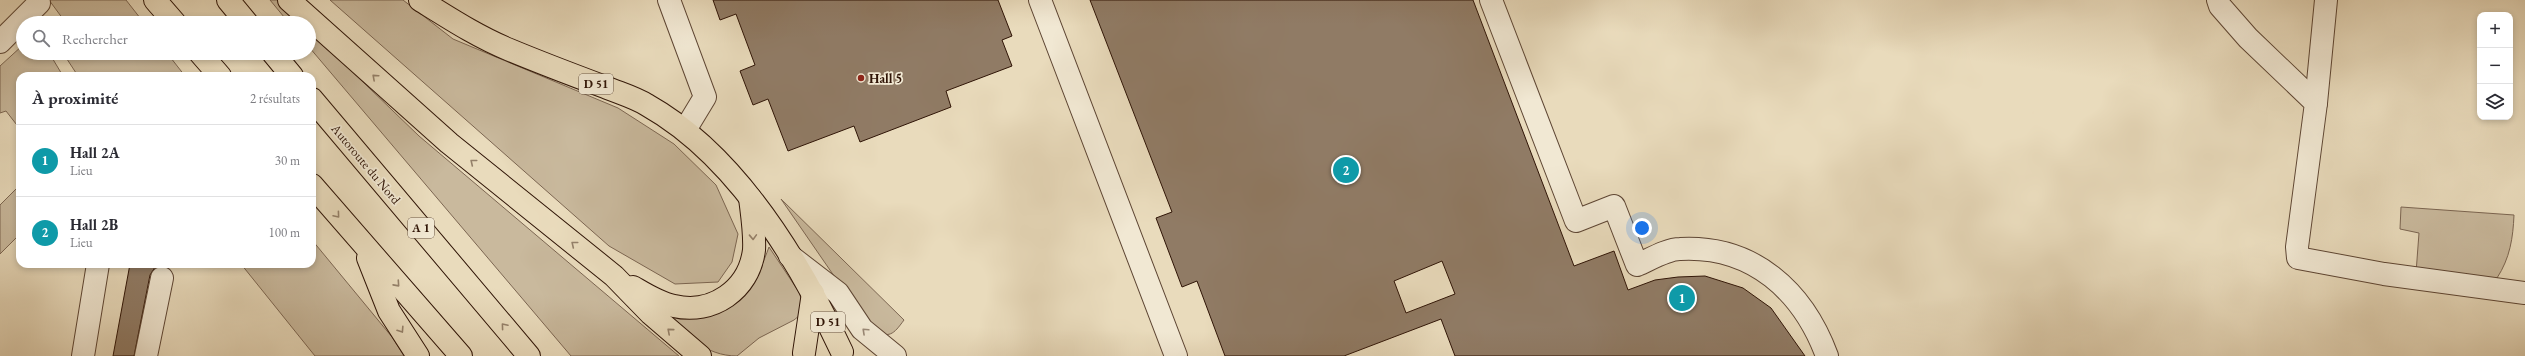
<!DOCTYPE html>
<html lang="fr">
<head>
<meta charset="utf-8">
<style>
  :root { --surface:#fff; --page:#f7f7f7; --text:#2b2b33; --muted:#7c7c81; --line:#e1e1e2; --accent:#8f2418 }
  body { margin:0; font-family:"EB Garamond",serif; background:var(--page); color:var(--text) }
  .controls { position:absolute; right:12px; top:12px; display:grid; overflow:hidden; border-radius:8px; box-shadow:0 2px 6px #0003 }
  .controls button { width:36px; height:36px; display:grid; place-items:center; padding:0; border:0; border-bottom:1px solid var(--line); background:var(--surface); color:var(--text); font:20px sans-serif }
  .you { position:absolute; left:1642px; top:228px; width:14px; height:14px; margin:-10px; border:3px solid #fff; border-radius:50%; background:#1a73e8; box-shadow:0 0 0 6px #1a73e833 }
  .badge { display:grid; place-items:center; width:26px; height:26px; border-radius:50%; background:var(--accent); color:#fff; font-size:13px; font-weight:700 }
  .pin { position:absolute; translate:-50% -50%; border:2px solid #fff; box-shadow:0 1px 4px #0006 }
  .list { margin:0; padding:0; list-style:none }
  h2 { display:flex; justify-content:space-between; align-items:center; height:52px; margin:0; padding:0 16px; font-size:17px }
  h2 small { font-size:13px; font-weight:400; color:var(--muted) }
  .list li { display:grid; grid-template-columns:26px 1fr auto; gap:12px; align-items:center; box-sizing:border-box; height:72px; padding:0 16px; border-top:1px solid var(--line) }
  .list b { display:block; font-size:15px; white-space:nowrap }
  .list p { margin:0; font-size:13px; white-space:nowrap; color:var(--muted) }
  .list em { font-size:13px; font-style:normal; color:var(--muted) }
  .icon { flex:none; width:22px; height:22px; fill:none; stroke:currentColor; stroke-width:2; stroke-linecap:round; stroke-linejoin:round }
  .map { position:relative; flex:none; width:2525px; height:356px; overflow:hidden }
  .search { position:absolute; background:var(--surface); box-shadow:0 2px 6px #0003; left:16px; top:16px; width:300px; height:44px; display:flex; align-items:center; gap:10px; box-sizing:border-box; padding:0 14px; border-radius:22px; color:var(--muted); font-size:15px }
  .panel { position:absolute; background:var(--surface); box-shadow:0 2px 6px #0003; left:16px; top:72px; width:300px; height:196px; border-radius:12px }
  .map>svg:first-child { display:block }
</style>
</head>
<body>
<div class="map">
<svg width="2525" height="356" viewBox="0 0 2525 356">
  <rect width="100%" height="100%" fill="#e9dbbc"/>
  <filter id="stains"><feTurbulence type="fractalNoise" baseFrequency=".005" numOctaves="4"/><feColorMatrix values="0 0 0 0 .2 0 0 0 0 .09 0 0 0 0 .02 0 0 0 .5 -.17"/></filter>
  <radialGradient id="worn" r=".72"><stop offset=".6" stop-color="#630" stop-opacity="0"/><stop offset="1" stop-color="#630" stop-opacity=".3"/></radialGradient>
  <g fill="#c9b99d" stroke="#7c6652">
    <polygon points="49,0 126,0 144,23 66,23"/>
    <polygon points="270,0 277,0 301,23 289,23"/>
    <polygon points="330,0 403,0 453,39 618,108 674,144 716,185 738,234 732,262 718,282 675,284 609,246"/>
    <polygon points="309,30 419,136 679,356 571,356 309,47"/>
    <polygon points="23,45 23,53 59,53 51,56 63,76 20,76 20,129 6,111 0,113 0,66"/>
    <polygon points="63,53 167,53 185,76 78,76"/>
    <polygon points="20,185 20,234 0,254 0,205"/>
    <path d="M 781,199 L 904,320 C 893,335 890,338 872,331 Z"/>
    <path d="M 2401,207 L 2514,215 C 2513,238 2510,258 2497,278 L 2416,273 L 2419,233 L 2400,229 Z"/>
    <polygon points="312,240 392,337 404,356 315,356 241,264 312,264"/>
    <path d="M 769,247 L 799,292 L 805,311 L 794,320 L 759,338 L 737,356 C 706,356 683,334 663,313 C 678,313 695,316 709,313 C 744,307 758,277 769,247 Z"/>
  </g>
  <g fill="#907b65" stroke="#2f1406" fill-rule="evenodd">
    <polygon points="713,0 998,0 1012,36 1002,40 1012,66 946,91 951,107 860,142 854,126 788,151 768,99 753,105 740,71 755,65 736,14 720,20"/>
    <path d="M 1090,0 L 1473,0 L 1574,266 L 1614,251 L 1628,290 L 1655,280 L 1678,277 L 1705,276 L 1743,288 L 1771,308 L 1805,356 L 1455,356 L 1441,319 L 1344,356 L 1225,356 L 1197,281 L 1182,287 L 1156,218 L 1172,212 ZM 1442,261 L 1455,294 L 1406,313 L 1394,281 Z"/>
    <polygon points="130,264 157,264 150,275 134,356 113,356"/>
  </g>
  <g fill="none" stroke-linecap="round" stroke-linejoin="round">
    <g stroke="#5e4634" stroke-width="24">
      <g id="minor">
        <polyline points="669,0 705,97 685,130"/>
        <polyline points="1040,0 1176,356"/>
        <path d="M 1491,0 L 1576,221 L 1614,206 L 1637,265 C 1649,260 1667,249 1680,249 C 1753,245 1803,291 1827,356"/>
        <polyline points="2218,0 2220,6 2248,38 2316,103 2297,247 2298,258 2384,274 2525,293"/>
        <polyline points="0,42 39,3"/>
        <polyline points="2316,103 2326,0"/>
        <polyline points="790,256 838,293 862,329 895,356"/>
        <polyline points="83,356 98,264"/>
        <polyline points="146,356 162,278"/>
      </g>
    </g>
    <g stroke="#2f1406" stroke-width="24">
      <g id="major">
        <path d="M 420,0 C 449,18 478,37 510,50 C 541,63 573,75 605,87 C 619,93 634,97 647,105 C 736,155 800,262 842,352"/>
        <polyline points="804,353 813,293"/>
      </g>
    </g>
    <g stroke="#2f1406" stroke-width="24">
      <g id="highway">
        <polyline points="155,0 175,23"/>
        <polyline points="228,0 247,23"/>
        <polyline points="289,0 449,143 614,276 651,314 700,356"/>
        <polyline points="200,53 220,76"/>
        <polyline points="273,53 292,76"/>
        <polyline points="312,99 529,356"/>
        <polyline points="312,185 461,356"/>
        <polyline points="368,258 389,311 418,356"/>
        <path d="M 633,287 C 645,294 659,303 674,306 C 712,315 749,290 754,250 C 755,233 752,215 750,198"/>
      </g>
    </g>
    <use href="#minor" stroke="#f1e8d3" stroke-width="22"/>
    <use href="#major" stroke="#e9dbbc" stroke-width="22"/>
    <use href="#highway" stroke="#e9dbbc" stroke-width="22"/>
  </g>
  <defs><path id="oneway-chevron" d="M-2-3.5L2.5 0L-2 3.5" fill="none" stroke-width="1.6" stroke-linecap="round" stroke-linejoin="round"/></defs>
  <g stroke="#95816a">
    <use href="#oneway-chevron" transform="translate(375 77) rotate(-138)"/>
    <use href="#oneway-chevron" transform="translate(473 162) rotate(-141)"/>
    <use href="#oneway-chevron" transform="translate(337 215) rotate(50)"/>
    <use href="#oneway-chevron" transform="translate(753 237) rotate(88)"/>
    <use href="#oneway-chevron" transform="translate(574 244) rotate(-141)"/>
    <use href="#oneway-chevron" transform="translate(397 284) rotate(48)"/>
    <use href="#oneway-chevron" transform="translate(504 326) rotate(-130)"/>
    <use href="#oneway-chevron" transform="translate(401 330) rotate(57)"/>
    <use href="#oneway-chevron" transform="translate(670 331) rotate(-139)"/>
  </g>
  <use stroke="#9a8977" href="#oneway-chevron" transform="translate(865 331) rotate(-137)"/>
  <circle fill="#8f2418" stroke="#f1e8d3" stroke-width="1.5" cx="861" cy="78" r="4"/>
  <g text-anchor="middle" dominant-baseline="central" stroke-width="3.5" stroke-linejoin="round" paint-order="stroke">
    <g fill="#f1e8d3" stroke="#695444" stroke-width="1">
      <rect x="579" y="74" width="34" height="20" rx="3"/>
      <rect x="408" y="218" width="26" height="20" rx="3"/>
      <rect x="811" y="312" width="34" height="20" rx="3"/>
    </g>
    <g font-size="12" font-weight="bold" fill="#2f1406">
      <text x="596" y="84">D 51</text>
      <text x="421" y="228">A 1</text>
      <text x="828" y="322">D 51</text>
    </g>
    <g font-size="13" font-weight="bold" fill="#2f1406" stroke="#f1e8d3" text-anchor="start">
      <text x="869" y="78">Hall 5</text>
    </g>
    <g font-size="13" fill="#2f1406" stroke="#f1e8d3">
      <text transform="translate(366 164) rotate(50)">Autoroute du Nord</text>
    </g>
  </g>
  <rect width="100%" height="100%" filter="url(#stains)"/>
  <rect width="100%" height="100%" fill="url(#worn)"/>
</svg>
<div class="controls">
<button>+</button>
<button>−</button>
<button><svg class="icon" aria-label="layers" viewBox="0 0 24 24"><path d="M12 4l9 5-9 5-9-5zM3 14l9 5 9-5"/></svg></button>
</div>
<div class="you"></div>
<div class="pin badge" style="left:1682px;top:298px;background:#0f9aa8">1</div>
<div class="pin badge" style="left:1346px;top:170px;background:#0f9aa8">2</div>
<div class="search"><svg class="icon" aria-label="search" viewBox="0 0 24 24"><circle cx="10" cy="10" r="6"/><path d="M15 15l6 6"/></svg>Rechercher</div>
<section class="panel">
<h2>À proximité<small>2 résultats</small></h2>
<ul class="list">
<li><span class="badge" style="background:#0f9aa8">1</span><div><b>Hall 2A</b><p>Lieu</p></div><em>30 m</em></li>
<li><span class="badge" style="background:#0f9aa8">2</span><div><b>Hall 2B</b><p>Lieu</p></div><em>100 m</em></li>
</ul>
</section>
</div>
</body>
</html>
